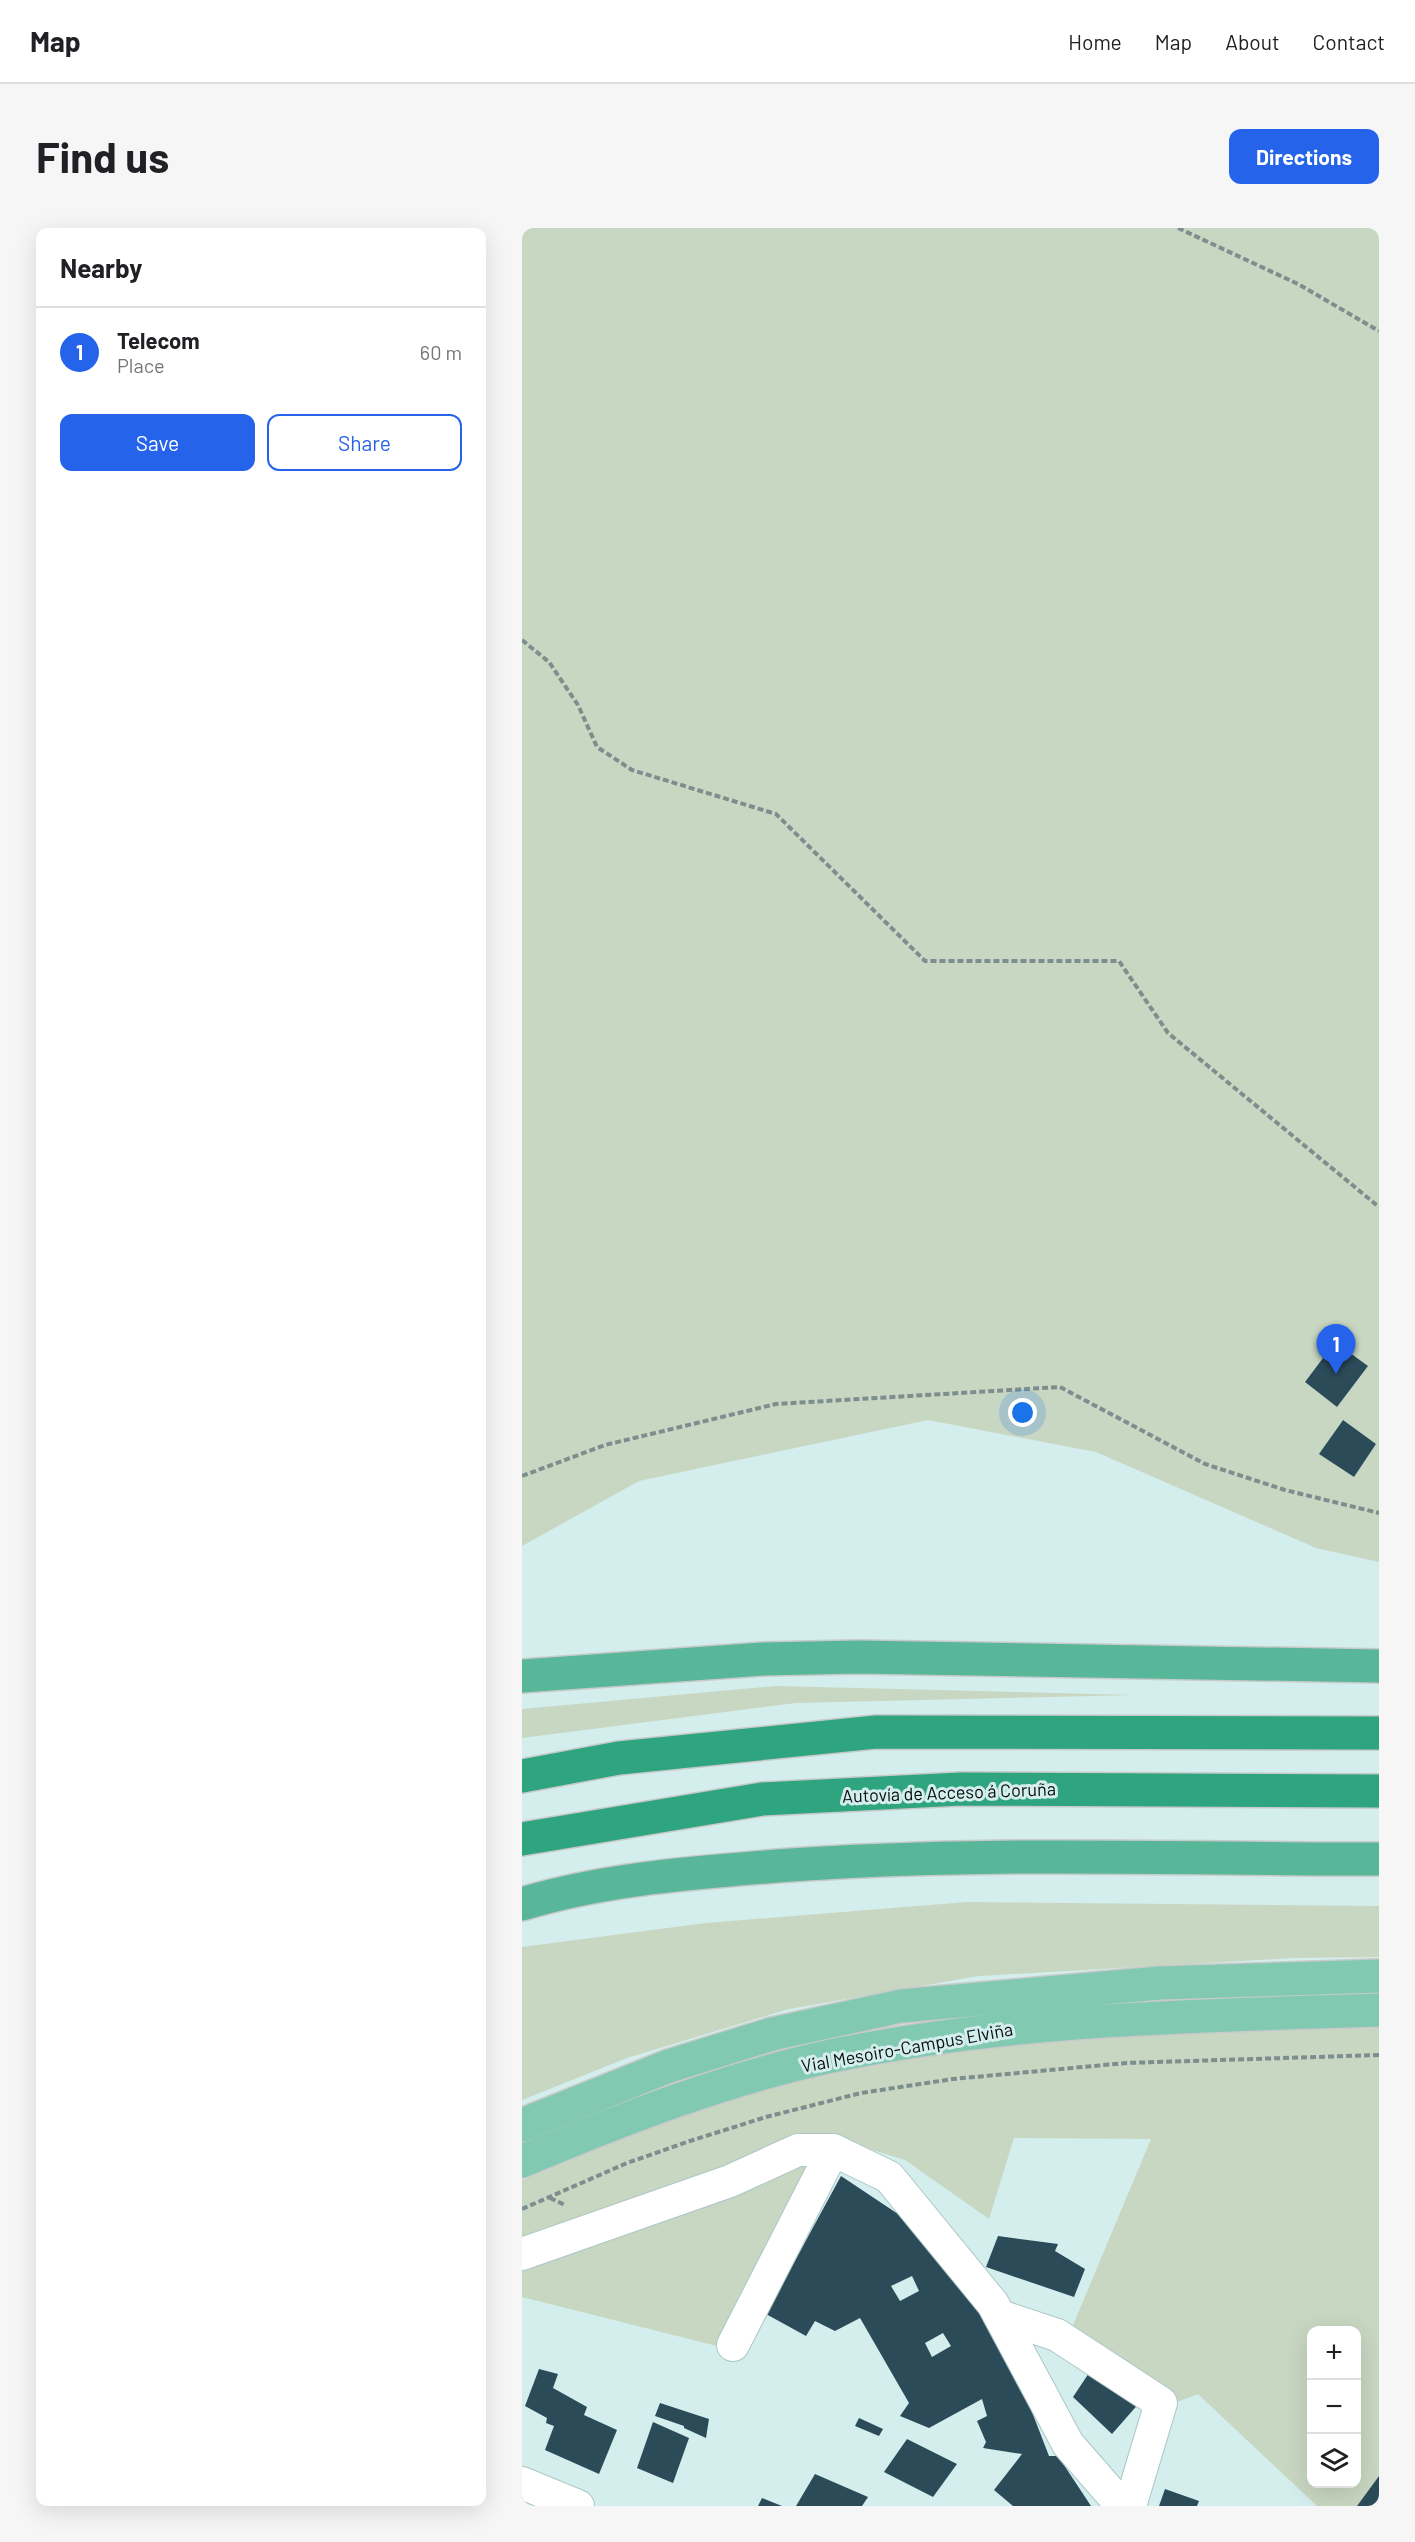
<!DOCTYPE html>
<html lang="en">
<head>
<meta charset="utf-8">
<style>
  :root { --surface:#fff; --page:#f6f6f6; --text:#202124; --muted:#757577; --line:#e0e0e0; --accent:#2563eb }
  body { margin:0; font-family:Barlow,sans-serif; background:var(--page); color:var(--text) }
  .controls { position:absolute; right:18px; bottom:18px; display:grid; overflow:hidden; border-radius:12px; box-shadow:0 6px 24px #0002 }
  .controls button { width:54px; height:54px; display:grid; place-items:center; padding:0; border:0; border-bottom:2px solid var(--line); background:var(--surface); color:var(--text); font:30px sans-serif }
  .you { position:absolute; left:501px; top:1185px; width:21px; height:21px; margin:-15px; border:4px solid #fff; border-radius:50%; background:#1a73e8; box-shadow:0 0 0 9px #1a73e833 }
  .badge { display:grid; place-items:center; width:39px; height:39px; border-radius:50%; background:var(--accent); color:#fff; font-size:20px; font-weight:700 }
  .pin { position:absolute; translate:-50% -50px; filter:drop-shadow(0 2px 3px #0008) }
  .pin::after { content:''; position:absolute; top:32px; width:21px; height:18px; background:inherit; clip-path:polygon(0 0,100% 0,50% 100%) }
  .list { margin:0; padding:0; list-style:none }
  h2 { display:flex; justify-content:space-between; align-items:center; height:78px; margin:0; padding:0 24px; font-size:26px }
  h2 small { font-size:20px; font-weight:400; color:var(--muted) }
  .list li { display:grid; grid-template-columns:39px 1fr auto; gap:18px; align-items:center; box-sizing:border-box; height:90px; padding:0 24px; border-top:2px solid var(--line) }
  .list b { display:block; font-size:22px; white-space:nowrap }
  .list p { margin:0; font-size:20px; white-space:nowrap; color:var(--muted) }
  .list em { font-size:20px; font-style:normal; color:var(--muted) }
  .actions { display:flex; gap:12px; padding:18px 24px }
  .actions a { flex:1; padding:14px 0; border:2px solid var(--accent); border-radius:12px; text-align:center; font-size:21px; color:var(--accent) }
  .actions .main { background:var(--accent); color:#fff }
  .icon { flex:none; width:33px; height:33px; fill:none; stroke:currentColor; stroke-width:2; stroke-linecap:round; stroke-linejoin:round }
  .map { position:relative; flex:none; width:857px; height:2278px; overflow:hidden; border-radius:12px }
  header { display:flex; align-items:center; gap:36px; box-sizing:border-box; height:84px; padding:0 30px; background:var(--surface); border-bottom:2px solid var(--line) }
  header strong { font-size:28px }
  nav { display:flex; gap:33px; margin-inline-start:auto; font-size:21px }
  .intro { display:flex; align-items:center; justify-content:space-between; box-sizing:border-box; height:144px; padding:0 36px }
  h1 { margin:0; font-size:42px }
  .button { padding:15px 27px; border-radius:12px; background:var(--accent); color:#fff; font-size:21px; font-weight:700 }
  main { display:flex; gap:36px; padding:0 36px }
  aside { flex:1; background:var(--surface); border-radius:12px; box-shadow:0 6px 24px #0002 }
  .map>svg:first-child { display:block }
</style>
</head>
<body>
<header>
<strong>Map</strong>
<nav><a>Home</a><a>Map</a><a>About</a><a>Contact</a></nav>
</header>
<div class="intro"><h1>Find us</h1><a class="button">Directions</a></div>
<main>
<aside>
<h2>Nearby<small></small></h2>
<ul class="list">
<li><span class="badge">1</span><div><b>Telecom</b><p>Place</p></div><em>60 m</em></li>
</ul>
<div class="actions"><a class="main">Save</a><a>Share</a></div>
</aside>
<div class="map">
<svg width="857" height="2278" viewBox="0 0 857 2278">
  <rect width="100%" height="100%" fill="#d4eded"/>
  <g fill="#c8d7c2" fill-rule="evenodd">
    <path d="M 0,0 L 857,0 L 857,1334 L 794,1320 L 574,1224 L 406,1192 L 117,1253 L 0,1318 ZM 813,1114 L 846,1138 L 815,1179 L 783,1154 ZM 820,1192 L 854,1216 L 832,1249 L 798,1226 Z"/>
    <polygon points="254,1458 612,1467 274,1475 0,1510 0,1481"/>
    <polygon points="445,1674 857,1678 857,1729 773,1730 457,1748 267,1781 105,1830 0,1872 0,1719 184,1695"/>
    <path d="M 857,1800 L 857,2248 L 835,2278 L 795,2278 L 676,2166 L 652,2175 L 549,2102 L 629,1911 L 492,1910 L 467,1991 L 383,1932 L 305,1908 L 203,2120 L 0,2069 L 0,1952 C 95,1913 189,1872 290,1850 C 475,1808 668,1804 857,1800 ZM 790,2102 L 834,2102 L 834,2256 L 790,2256 Z"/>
  </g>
  <g fill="#2b4b59" fill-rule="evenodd">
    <polygon points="813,1114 846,1138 815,1179 783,1154"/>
    <polygon points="821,1192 854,1216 832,1249 797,1226"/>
    <path d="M 319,1948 L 385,1992 L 442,2058 L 503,2166 L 527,2228 L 536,2228 L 569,2278 L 491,2278 L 472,2262 L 500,2226 L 461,2220 L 464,2214 L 455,2193 L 465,2188 L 460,2171 L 407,2200 L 378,2188 L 387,2175 L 338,2090 L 313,2103 L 293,2093 L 284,2108 L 244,2086 ZM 390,2048 L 397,2063 L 378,2073 L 369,2058 ZM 421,2105 L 429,2118 L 410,2129 L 403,2115 Z"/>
    <polygon points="476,2008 536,2016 533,2023 563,2041 552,2069 464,2039"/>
    <polygon points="571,2139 619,2173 590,2206 551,2169"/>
    <polygon points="17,2141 36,2146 31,2160 65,2179 62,2187 95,2202 77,2246 23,2222 32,2198 24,2195 25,2190 3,2178"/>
    <polygon points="138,2175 187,2191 184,2210 162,2200 162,2198 133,2188"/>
    <polygon points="337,2190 361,2201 357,2208 333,2198"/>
    <polygon points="131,2194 167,2210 151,2255 115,2240"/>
    <polygon points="385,2211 435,2236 411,2269 362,2244"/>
    <polygon points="293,2246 346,2269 340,2278 274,2278"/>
    <polygon points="857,2248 857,2278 835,2278"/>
    <polygon points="643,2261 677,2273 675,2278 637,2278"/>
    <polygon points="240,2270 260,2278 236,2278"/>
  </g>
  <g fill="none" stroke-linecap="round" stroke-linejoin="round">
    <g stroke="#adc6c6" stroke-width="34">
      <g id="minor">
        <polyline points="0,2026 208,1953 276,1922 311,1922 367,1949 471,2076 546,2216 600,2278"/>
        <polyline points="478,2088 535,2107 639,2175 608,2278"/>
        <polyline points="211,2117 311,1922"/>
        <polyline points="0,2255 56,2278"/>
      </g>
    </g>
    <g stroke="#c8caca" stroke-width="36">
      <g id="primary">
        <polyline points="0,1897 147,1838 250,1806 379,1778 638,1755 857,1748"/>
        <path d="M 0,1933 C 103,1890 205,1850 314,1827 C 493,1790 675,1788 857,1782"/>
      </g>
    </g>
    <g stroke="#c8caca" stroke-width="36">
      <g id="trunk">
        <polyline points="0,1448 241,1431 335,1429 857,1438"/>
        <path d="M 0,1676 C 81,1651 170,1645 255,1638 C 456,1623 656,1631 857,1631"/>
      </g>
    </g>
    <g stroke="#c8caca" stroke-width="36">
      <g id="motorway">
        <polyline points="0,1548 97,1530 354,1504 857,1505"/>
        <polyline points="0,1611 240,1571 439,1561 857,1563"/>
      </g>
    </g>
    <g stroke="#7c8e8e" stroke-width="4" stroke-dasharray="6 3" stroke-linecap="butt">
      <polyline points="656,0 776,56 857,103"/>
      <polyline points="0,412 27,434 56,477 75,519 110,542 254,586 403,733 597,733 646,805 857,979"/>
      <polyline points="0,1248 83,1217 254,1176 538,1159 683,1236 763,1262 857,1285"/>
      <polyline points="28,1970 43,1977"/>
      <polyline points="0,1981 105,1935 168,1913 244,1889 339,1865 431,1851 604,1835 857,1827"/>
    </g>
    <use href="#minor" stroke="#fff" stroke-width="32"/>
    <use href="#primary" stroke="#82c9b2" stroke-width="33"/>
    <use href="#trunk" stroke="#58b798" stroke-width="33"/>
    <use href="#motorway" stroke="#2fa57f" stroke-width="33"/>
  </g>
  <g text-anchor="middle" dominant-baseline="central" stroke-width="6" stroke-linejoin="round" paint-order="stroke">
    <g font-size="18" fill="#070f0f" stroke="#d4eded">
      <text transform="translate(427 1564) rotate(-2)">Autovía de Acceso á Coruña</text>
      <text transform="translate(385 1819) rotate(-10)">Vial Mesoiro-Campus Elviña</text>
    </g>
  </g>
</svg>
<div class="controls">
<button>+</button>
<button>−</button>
<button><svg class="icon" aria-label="layers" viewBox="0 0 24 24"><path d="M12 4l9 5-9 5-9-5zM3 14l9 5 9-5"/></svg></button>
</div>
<div class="you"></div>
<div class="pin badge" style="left:814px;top:1146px">1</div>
</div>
</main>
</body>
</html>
